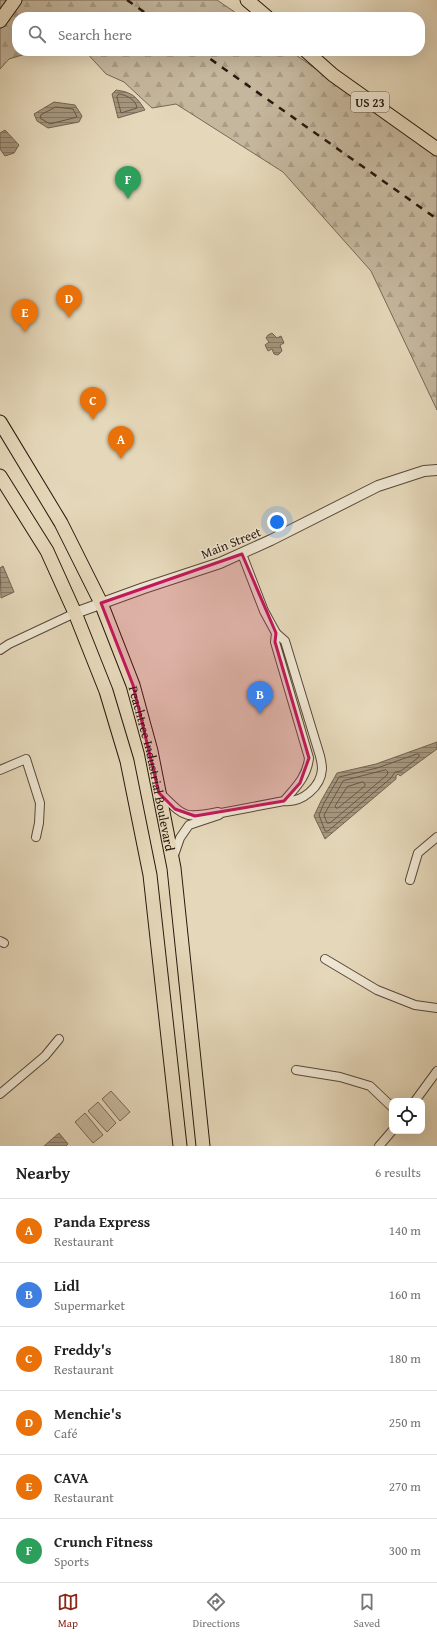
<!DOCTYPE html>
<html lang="en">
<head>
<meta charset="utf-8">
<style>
  :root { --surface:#fff; --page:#f2f2f2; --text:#222; --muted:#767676; --line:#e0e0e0; --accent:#8f2418 }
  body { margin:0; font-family:"Gentium Book Plus",serif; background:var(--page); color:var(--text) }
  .controls { position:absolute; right:12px; bottom:12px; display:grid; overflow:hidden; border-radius:8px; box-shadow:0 4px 16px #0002 }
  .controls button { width:36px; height:36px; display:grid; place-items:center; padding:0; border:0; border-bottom:1px solid var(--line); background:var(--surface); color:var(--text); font:20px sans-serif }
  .you { position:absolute; left:277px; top:522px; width:14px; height:14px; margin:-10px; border:3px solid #fff; border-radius:50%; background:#1a73e8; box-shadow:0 0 0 6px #1a73e833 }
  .badge { display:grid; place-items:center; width:26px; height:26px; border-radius:50%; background:var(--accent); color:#fff; font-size:13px; font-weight:700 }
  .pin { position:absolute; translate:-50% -33px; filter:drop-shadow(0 1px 2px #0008) }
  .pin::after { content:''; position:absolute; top:21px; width:14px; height:12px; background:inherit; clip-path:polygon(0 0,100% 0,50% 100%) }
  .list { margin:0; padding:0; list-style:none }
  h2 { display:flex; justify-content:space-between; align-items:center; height:52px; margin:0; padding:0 16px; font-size:17px }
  h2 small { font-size:13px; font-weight:400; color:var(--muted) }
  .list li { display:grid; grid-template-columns:26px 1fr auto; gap:12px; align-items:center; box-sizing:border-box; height:64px; padding:0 16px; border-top:1px solid var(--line) }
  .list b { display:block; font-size:15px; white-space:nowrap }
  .list p { margin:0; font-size:13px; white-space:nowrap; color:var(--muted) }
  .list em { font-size:13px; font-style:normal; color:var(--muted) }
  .icon { flex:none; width:22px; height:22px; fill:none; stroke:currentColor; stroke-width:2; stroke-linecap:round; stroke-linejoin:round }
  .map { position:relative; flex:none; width:437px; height:1146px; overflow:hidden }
  .search { position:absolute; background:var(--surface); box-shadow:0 4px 16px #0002; left:12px; right:12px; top:12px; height:44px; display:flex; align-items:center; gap:10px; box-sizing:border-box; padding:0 14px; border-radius:16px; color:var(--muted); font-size:15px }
  .sheet { height:436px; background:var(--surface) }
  nav { display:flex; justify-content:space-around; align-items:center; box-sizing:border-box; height:56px; border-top:1px solid var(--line); background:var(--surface); font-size:11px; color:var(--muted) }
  nav a { display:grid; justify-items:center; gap:2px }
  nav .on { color:var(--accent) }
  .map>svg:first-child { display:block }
</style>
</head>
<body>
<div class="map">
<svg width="437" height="1146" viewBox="0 0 437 1146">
  <defs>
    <pattern id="forest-firs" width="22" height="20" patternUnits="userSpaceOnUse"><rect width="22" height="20" fill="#c5b79d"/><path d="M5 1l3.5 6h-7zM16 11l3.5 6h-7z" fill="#a99d86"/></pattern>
    <pattern id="water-rules" width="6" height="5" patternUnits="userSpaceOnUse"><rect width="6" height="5" fill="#a5977f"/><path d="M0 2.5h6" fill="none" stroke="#867a66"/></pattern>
  </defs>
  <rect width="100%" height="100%" fill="#e5d8ba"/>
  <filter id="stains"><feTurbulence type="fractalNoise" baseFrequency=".005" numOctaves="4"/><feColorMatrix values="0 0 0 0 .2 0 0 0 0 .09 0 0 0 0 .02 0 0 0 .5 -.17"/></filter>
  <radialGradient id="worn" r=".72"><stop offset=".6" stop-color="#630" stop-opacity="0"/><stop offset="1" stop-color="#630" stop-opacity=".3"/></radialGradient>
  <g fill="#c5b79d" stroke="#776855">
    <polygon points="111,1091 130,1112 120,1121 102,1099"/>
    <polygon points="98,1102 116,1123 107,1132 88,1111"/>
    <polygon points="85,1113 103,1135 93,1143 75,1122"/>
  </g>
  <g fill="url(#forest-firs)" stroke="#776855">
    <polygon points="0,0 217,0 242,17 17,17 17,51 35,51 9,59 0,69"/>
    <polygon points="85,51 290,51 437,152 437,410 371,271 283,172 176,104 152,108 124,82 106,74"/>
  </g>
  <g fill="url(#water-rules)" stroke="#736451">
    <path d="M 116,90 C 132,92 137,97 145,110 L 118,118 L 112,94 Z"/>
    <polygon points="54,102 75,105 82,116 79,122 48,128 37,121 34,114"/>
    <polygon points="5,130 19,145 14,153 5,156 0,149 0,133"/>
    <polygon points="272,333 277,338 281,336 284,343 280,345 282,351 278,355 274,354 272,349 268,351 265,345 269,342 266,338 268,335"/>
    <polygon points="3,566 14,592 1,598 0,568"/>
    <polygon points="437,742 437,749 400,776 398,774 396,776 396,779 325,839 314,816 321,801 337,773 376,764"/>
    <polygon points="59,1133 68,1144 66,1146 44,1146"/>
  </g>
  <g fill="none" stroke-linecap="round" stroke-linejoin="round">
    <g stroke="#675846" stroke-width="1">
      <path d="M 119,94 C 127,95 136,100 137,108 L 121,113 L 117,97 Z"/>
      <polygon points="56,107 73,109 77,117 50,124 40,118 41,115"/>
      <polygon points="417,754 419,754 419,757 401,771 395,772 391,778 328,831 325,831 319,815 324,803 339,777 377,768"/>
      <polygon points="386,770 388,772 387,775 330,823 327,823 324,815 343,781"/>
      <polygon points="363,782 365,784 365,786 338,808 336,808 335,806 347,787"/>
    </g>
    <g stroke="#584838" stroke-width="10">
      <g id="minor">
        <polyline points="242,554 264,611 276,633"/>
        <path d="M 276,633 L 285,641 L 320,756 C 321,760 322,764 322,769 C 321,787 302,803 284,801 C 295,788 307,777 309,758 L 275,642 Z"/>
        <polyline points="0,650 9,644 75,613"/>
        <polyline points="0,770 26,759 40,803 39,823 36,837"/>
        <path d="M 160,793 C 185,817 183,819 218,812 L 221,813 L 219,815 L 189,825 L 180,838 L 173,858"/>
        <polyline points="221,813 284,801"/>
        <polyline points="410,880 418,853 437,837"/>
        <polyline points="0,941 4,943"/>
        <polyline points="325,959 377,990 415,1005 437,1008"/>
        <polyline points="296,1070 340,1077 370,1086 392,1107"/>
        <polyline points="0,1094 45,1056 59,1039"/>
        <polyline points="415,1101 437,1071"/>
        <polyline points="379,1146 392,1131"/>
      </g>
    </g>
    <g stroke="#584838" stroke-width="12">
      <polyline id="tertiary" points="75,613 144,588 220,563 271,540 378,486 424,471 437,470"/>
    </g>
    <g stroke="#29180d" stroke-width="15">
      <g id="primary">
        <polyline points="247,0 267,17"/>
        <polyline points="0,21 15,0"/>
        <polyline points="306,51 333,75 437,149"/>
      </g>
    </g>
    <g stroke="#29180d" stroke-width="15">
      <g id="trunk">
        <path id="s1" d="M 0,422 L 61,523 L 101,603 L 133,685 L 151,751 L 174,868 L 203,1146"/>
        <polyline points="0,476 47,551 75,613 106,691 127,761 150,875 180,1146"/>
      </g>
    </g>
    <use href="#minor" stroke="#eee6d2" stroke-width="8"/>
    <use href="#tertiary" stroke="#eee6d2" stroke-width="10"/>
    <use href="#primary" stroke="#e5d8ba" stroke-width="13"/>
    <use href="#trunk" stroke="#e5d8ba" stroke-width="13"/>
    <g stroke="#29180d" stroke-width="2.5" stroke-dasharray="7 7" stroke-linecap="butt">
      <polyline points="127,0 151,17"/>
      <polyline points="199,51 437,219"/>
    </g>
  </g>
  <path fill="#c2185b" fill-opacity="0.2" stroke="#c2185b" stroke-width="3" stroke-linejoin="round" d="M 242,554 L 276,633 L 275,642 L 309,758 L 300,783 L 284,801 L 195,816 L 175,809 L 159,793 L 133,685 L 101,603 Z"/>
  <g text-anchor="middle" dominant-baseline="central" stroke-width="3" stroke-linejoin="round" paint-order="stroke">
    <rect fill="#eee6d2" stroke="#645648" stroke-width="1" x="351" y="92" width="38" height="20" rx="3"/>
    <g font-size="12" font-weight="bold" fill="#29180d">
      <text x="370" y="102">US 23</text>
    </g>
    <g font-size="13" fill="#29180d" stroke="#eee6d2">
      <text transform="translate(231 543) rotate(-22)">Main Street</text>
      <text stroke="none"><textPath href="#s1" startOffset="381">Peachtree Industrial Boulevard</textPath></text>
    </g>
  </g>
  <rect width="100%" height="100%" filter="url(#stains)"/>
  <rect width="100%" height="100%" fill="url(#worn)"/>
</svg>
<div class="controls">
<button><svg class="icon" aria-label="locate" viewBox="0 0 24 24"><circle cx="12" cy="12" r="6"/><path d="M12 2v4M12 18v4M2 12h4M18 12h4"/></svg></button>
</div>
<div class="you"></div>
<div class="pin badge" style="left:121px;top:459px;background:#e8710a">A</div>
<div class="pin badge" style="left:260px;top:714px;background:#3f7fe0">B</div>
<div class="pin badge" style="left:93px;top:420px;background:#e8710a">C</div>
<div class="pin badge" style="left:69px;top:318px;background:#e8710a">D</div>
<div class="pin badge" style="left:25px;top:332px;background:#e8710a">E</div>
<div class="pin badge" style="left:128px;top:199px;background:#2e9e5b">F</div>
<div class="search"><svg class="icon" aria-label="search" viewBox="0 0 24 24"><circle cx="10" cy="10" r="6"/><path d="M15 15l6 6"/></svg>Search here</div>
</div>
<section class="sheet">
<h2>Nearby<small>6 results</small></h2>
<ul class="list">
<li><span class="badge" style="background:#e8710a">A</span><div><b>Panda Express</b><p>Restaurant</p></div><em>140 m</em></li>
<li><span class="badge" style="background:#3f7fe0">B</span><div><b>Lidl</b><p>Supermarket</p></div><em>160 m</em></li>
<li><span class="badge" style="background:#e8710a">C</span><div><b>Freddy's</b><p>Restaurant</p></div><em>180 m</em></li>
<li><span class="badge" style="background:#e8710a">D</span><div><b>Menchie's</b><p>Café</p></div><em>250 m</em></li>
<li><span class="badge" style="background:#e8710a">E</span><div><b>CAVA</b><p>Restaurant</p></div><em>270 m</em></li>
<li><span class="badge" style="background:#2e9e5b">F</span><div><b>Crunch Fitness</b><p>Sports</p></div><em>300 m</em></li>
</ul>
</section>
<nav>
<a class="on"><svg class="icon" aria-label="map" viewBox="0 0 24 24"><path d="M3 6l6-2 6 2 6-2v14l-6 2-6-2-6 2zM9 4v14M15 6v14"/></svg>Map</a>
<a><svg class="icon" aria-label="directions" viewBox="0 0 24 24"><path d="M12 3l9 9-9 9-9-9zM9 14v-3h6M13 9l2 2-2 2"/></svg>Directions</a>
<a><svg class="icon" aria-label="saved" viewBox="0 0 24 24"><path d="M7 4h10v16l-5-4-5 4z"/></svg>Saved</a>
</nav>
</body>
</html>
